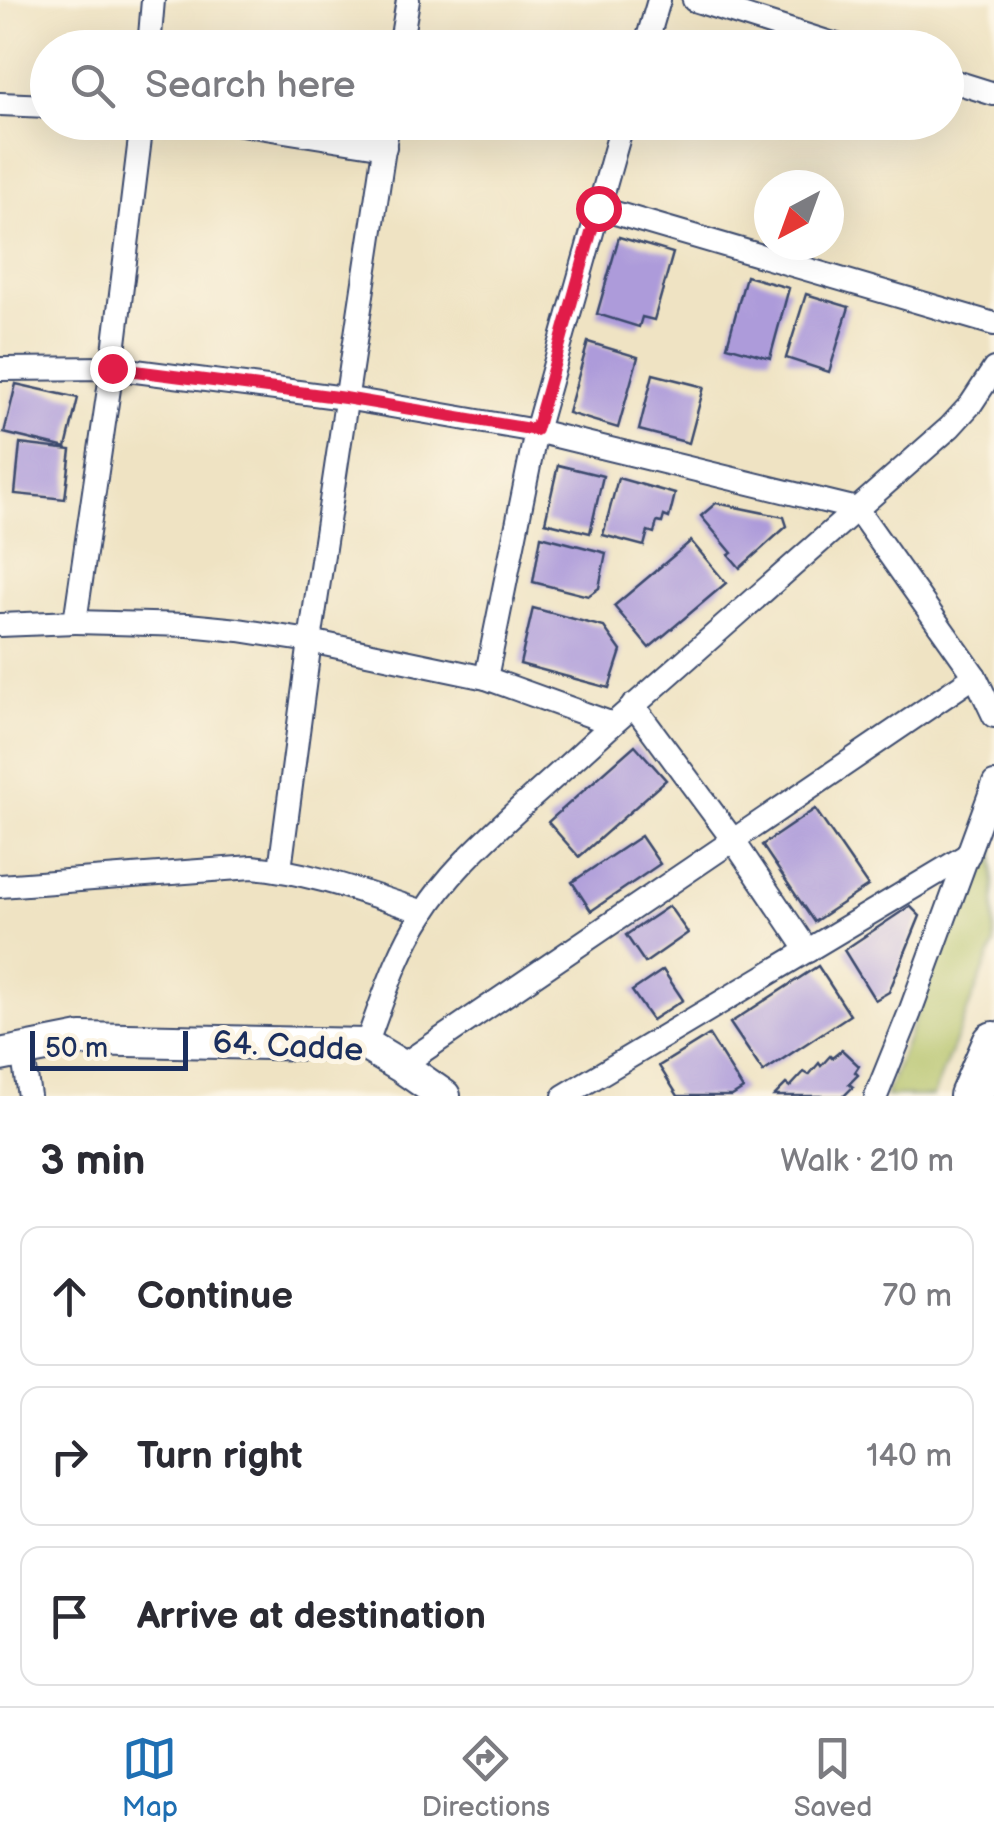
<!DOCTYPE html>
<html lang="en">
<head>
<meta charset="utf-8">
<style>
  :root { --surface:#fff; --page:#f2f2f3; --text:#2b2b33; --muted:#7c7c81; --line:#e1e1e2; --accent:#1f6fb2 }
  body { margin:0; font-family:"Balsamiq Sans",sans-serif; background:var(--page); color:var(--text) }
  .compass { position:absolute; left:754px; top:170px; width:90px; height:90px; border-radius:50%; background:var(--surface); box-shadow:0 10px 40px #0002; rotate:221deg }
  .scale { position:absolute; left:30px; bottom:25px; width:158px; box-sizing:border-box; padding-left:10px; border:5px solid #1b2f5e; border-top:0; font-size:28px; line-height:35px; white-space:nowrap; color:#1b2f5e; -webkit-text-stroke:8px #fcf5e5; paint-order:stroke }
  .stop { position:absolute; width:30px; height:30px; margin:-22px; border:8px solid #e11d48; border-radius:50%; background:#fff }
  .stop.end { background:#e11d48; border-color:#fff; box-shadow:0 2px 10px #0008 }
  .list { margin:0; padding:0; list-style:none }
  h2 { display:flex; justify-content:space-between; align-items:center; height:130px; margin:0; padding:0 40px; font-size:42px }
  h2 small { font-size:32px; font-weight:400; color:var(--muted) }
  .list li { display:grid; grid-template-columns:65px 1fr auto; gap:30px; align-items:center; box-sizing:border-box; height:140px; margin:0 20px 20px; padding:0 20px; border:2px solid var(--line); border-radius:20px }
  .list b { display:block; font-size:38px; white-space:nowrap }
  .list em { font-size:32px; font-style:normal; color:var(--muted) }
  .icon { flex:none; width:55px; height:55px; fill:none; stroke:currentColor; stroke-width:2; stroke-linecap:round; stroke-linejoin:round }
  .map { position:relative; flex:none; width:994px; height:1096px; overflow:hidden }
  .search { position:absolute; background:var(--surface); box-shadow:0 10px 40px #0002; left:30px; right:30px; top:30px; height:110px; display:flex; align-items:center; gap:25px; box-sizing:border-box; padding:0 35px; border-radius:55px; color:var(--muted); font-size:38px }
  .sheet { height:610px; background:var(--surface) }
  nav { display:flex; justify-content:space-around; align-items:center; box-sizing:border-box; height:140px; border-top:2px solid var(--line); background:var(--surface); font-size:28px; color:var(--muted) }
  nav a { display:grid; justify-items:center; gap:5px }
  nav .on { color:var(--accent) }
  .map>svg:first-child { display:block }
</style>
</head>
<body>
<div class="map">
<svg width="994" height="1096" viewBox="0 0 994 1096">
  <rect width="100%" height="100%" fill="#fcf5e5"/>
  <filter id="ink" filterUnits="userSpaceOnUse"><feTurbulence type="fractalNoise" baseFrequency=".01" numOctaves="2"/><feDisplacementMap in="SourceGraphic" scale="20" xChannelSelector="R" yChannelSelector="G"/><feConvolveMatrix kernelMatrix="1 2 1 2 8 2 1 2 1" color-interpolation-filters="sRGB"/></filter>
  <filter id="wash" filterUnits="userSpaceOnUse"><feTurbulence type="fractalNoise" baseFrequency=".0048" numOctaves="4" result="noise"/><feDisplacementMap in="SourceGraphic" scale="40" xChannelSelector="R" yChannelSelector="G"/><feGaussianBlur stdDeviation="2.25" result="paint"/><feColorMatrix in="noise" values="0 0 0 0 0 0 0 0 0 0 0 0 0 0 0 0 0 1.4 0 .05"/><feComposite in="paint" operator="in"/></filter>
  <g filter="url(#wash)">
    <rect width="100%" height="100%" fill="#efe3c3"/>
    <polygon fill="#b0c063" stroke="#667860" stroke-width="2.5" points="994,810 994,945 933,1096 886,1096"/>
    <g id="blocks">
      <g fill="#ad9bda">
        <polygon points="619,237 673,253 654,320 642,317 639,327 597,314"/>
        <polygon points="746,276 789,288 770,358 727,346"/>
        <polygon points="806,294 849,307 829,372 786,358"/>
        <polygon points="588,342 638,357 618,428 568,413"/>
        <polygon points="653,374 704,387 689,443 639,430"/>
        <polygon points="16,384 78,398 66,448 4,433"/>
        <polygon points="20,444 71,450 65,499 15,494"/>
        <polygon points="558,465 603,476 590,533 545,522"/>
        <polygon points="618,478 675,494 669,518 664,516 662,523 657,522 654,533 648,531 644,546 603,535"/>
        <polygon points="716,503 784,517 787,526 740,568 729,555 732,553 701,516"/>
        <polygon points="541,536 606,553 599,588 588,596 533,582"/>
        <polygon points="691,541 726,583 649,648 614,606"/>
        <polygon points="533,608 604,627 621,651 609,688 520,664"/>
        <polygon points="635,745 666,780 579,857 548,822"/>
        <polygon points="815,809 868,886 814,922 762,845"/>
        <polygon points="641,836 660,864 591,911 572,882"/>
        <polygon points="669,906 688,933 645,963 626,935"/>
        <polygon points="910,906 920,916 889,992 875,1000 844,950"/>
        <polygon points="818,966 850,1015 763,1072 730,1023"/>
        <polygon points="663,970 683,1000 652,1020 632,991"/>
        <polygon points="709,1035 743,1089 732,1096 678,1096 659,1066"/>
        <polygon points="842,1050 859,1066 855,1072 858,1075 849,1084 853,1087 844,1096 774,1096 786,1084 790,1087 804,1072 809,1075 819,1063 821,1066 830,1056 832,1058"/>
      </g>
    </g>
  </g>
  <g filter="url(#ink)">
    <use href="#blocks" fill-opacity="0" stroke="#3b4a6d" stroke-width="2.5"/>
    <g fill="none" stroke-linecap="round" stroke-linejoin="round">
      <g stroke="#3b4a6d" stroke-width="26">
        <g id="street">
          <polyline points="694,0 846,48"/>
          <polyline points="149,48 153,0"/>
          <polyline points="400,48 408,0"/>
          <polyline points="645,48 659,0"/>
          <polyline points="946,79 994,94"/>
          <polyline points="0,104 48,106"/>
          <polyline points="229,122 385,147"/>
          <polyline points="388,122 310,641 486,678 613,724 950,427 971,404 994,369"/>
          <polyline points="598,208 994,324"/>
          <polyline points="0,369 112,368 345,398 536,431 857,509 975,676 994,716"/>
          <polyline points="75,622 188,625 239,630 310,641 280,869"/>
          <polyline points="0,625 75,622 112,368 142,122"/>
          <polyline points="486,678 536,431 623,122"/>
          <polyline points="633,705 733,840 808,951"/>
          <path d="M 0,886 L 252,867 C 311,872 368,894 424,912"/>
          <path d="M 366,1045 C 383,999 397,953 424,912 C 450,871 487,839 522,806 C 553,779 583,751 613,724"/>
          <polyline points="22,1050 29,1096"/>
          <polyline points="401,1066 975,676"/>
          <polyline points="564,1096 969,854"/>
          <polyline points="876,1096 910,1012 994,783"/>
        </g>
      </g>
      <g stroke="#3b4a6d" stroke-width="36">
        <polyline id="secondary" points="0,1055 81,1039 366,1045 401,1066 444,1096"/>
      </g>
      <g stroke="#3b4a6d" stroke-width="46">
        <polyline id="highway" points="971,1096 994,1043"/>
      </g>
      <use href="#street" stroke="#fff" stroke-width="22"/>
      <use href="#secondary" stroke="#fff" stroke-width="32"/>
      <use href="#highway" stroke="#fff" stroke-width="42"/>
    </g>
  </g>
  <g fill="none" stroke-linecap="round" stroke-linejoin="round" filter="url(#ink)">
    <polyline stroke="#e11d48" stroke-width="12" points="112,368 345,398 536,430 598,208"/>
  </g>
  <g text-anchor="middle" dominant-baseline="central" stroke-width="10" stroke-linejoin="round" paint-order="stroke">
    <g font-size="32" fill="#1b2f5e" stroke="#fcf5e5">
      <text transform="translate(288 1047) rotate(3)">64. Cadde</text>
    </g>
  </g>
</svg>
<svg class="compass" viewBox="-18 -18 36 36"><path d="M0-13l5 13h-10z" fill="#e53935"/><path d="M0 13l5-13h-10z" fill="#7c7c81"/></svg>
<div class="scale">50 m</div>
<div class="stop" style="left:598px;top:208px"></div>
<div class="stop end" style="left:112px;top:368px"></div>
<div class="search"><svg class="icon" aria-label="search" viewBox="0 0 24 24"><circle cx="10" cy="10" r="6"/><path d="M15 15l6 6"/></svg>Search here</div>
</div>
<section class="sheet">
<h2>3 min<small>Walk · 210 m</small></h2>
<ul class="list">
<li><svg class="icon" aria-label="ahead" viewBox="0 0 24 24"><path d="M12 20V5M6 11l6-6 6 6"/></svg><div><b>Continue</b></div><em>70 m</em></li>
<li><svg class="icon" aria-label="right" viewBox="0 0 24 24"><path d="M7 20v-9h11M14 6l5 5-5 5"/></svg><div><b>Turn right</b></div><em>140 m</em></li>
<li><svg class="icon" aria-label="arrive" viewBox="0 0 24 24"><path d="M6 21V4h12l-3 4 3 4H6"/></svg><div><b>Arrive at destination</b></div></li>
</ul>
</section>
<nav>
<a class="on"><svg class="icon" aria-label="map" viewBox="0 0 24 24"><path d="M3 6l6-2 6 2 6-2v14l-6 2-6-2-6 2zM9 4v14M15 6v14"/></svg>Map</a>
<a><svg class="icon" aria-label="directions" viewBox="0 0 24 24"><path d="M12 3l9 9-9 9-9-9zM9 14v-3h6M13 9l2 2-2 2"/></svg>Directions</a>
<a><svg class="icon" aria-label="saved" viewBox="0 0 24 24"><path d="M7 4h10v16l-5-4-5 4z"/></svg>Saved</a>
</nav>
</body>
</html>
